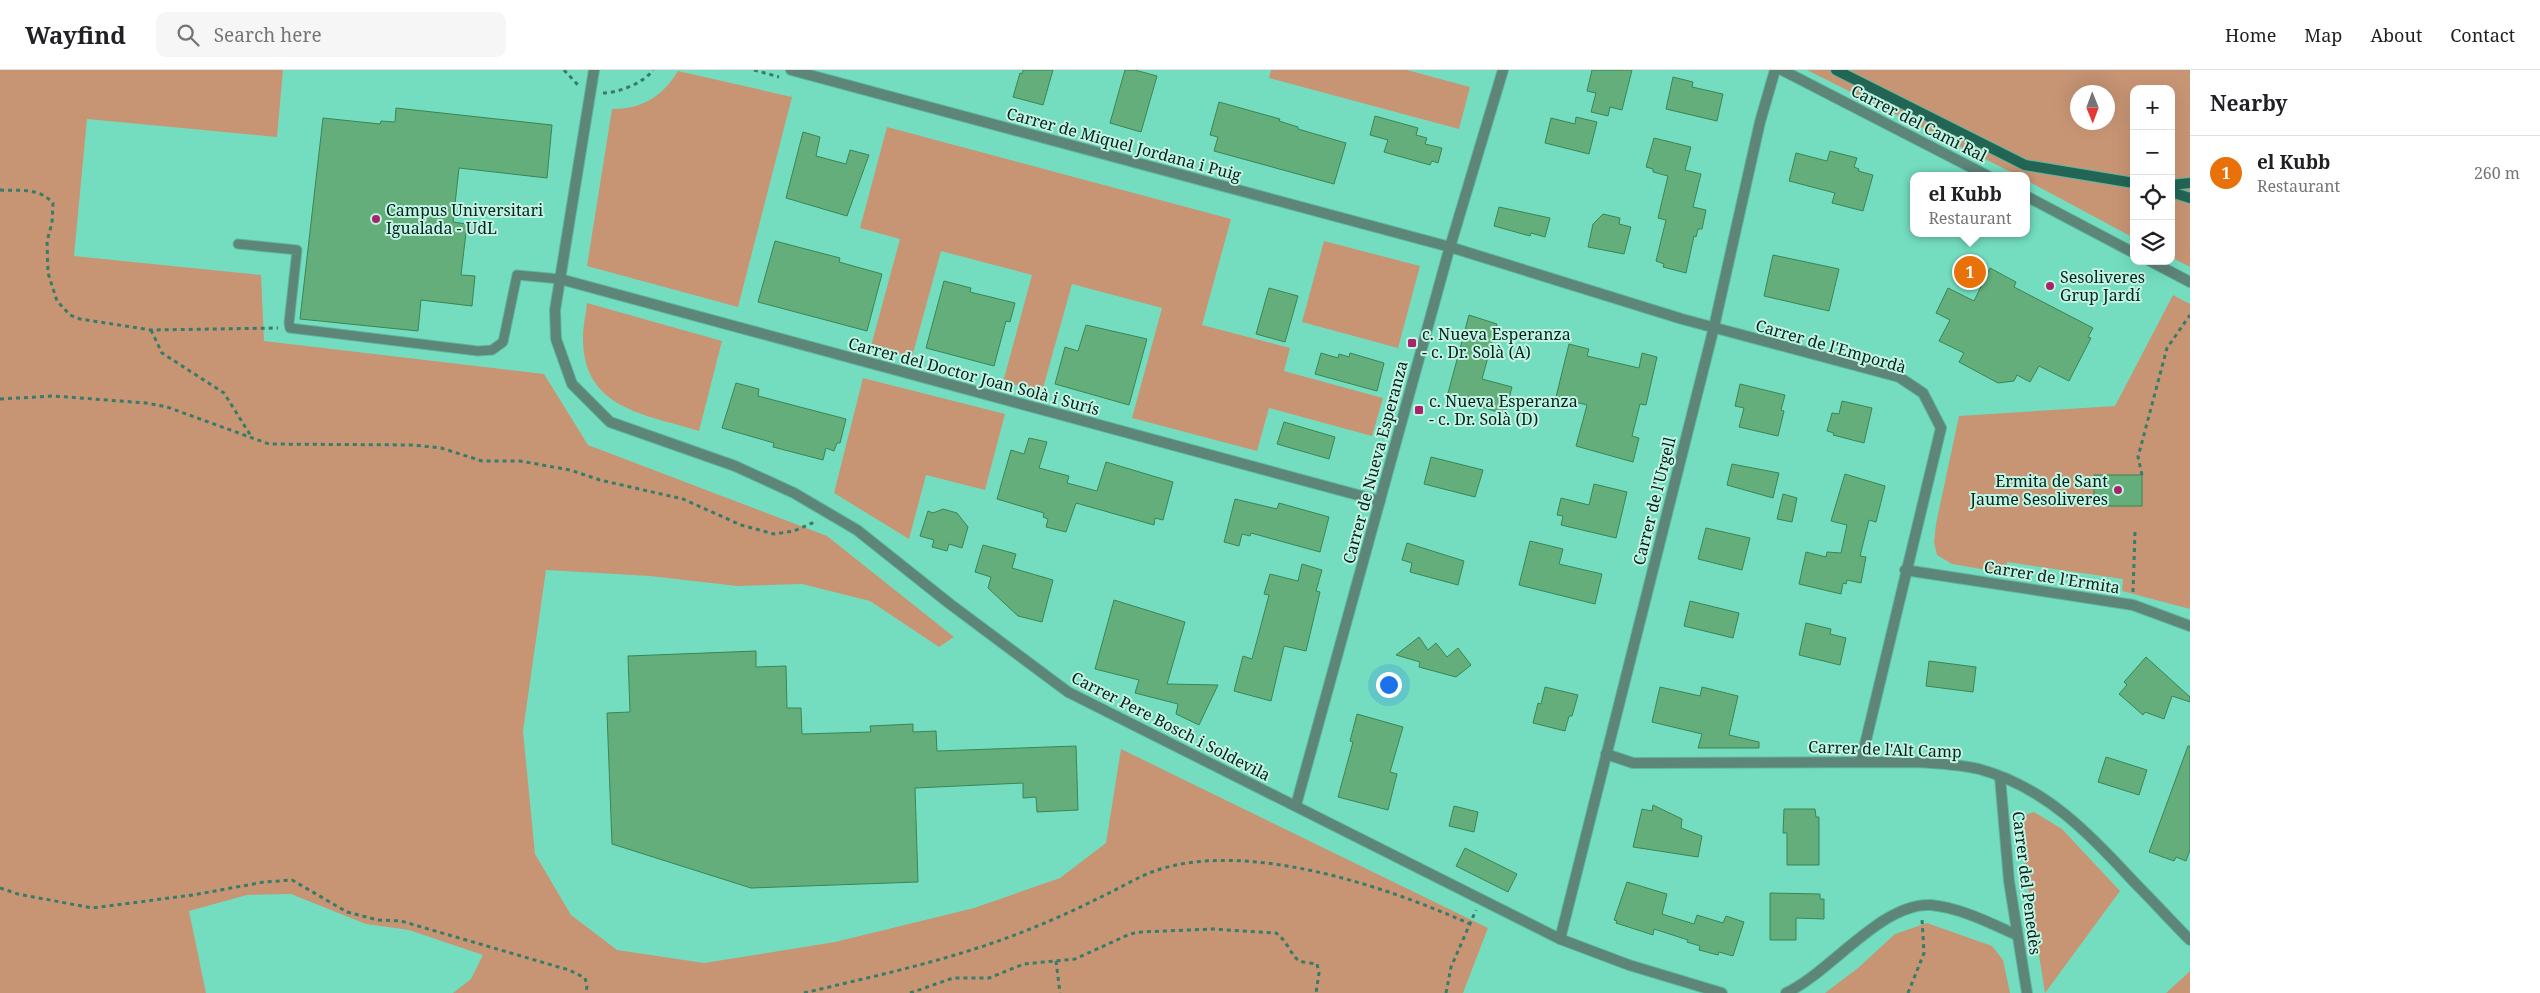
<!DOCTYPE html>
<html lang="en">
<head>
<meta charset="utf-8">
<style>
  :root { --surface:#fff; --page:#f6f6f6; --text:#202124; --muted:#757577; --line:#e0e0e0; --accent:#a9236b }
  body { margin:0; font-family:"Noto Serif",serif; background:var(--page); color:var(--text) }
  .controls { position:absolute; right:15px; top:15px; display:grid; overflow:hidden; border-radius:10px; box-shadow:0 5px 20px #0002 }
  .controls button { width:45px; height:45px; display:grid; place-items:center; padding:0; border:0; border-bottom:1px solid var(--line); background:var(--surface); color:var(--text); font:25px sans-serif }
  .compass { position:absolute; left:2070px; top:15px; width:45px; height:45px; border-radius:50%; background:var(--surface); box-shadow:0 5px 20px #0002; rotate:179deg }
  .you { position:absolute; left:1388px; top:614px; width:18px; height:18px; margin:-12px; border:4px solid #fff; border-radius:50%; background:#1a73e8; box-shadow:0 0 0 8px #1a73e833 }
  .badge { display:grid; place-items:center; width:32px; height:32px; border-radius:50%; background:var(--accent); color:#fff; font-size:16px; font-weight:700 }
  .pin { position:absolute; translate:-50% -50%; border:2px solid #fff; box-shadow:0 1px 5px #0006 }
  .popup { position:absolute; left:1910px; top:102px; width:120px; height:65px; box-sizing:border-box; display:grid; place-content:center; border-radius:10px; background:var(--surface); filter:drop-shadow(0 1px 4px #0005); font-size:16px; white-space:nowrap; color:var(--muted) }
  .popup b { font-size:19px; color:var(--text) }
  .popup::after { content:''; position:absolute; left:50%; top:100%; margin-left:-10px; border:10px solid transparent; border-top-color:var(--surface) }
  .list { margin:0; padding:0; list-style:none }
  h2 { display:flex; justify-content:space-between; align-items:center; height:65px; margin:0; padding:0 20px; font-size:21px }
  h2 small { font-size:16px; font-weight:400; color:var(--muted) }
  .list li { display:grid; grid-template-columns:32px 1fr auto; gap:15px; align-items:center; box-sizing:border-box; height:75px; padding:0 20px; border-top:1px solid var(--line) }
  .list b { display:block; font-size:19px; white-space:nowrap }
  .list p { margin:0; font-size:16px; white-space:nowrap; color:var(--muted) }
  .list em { font-size:16px; font-style:normal; color:var(--muted) }
  .icon { flex:none; width:28px; height:28px; fill:none; stroke:currentColor; stroke-width:2; stroke-linecap:round; stroke-linejoin:round }
  .map { position:relative; flex:none; width:2190px; height:923px; overflow:hidden }
  header { display:flex; align-items:center; gap:30px; box-sizing:border-box; height:70px; padding:0 25px; background:var(--surface); border-bottom:1px solid var(--line) }
  header strong { font-size:24px }
  nav { display:flex; gap:28px; margin-inline-start:auto; font-size:18px }
  .search { width:350px; height:45px; background:var(--page); display:flex; align-items:center; gap:12px; box-sizing:border-box; padding:0 18px; border-radius:10px; color:var(--muted); font-size:19px }
  main { display:flex }
  aside { flex:1; background:var(--surface) }
  .map>svg:first-child { display:block }
</style>
</head>
<body>
<header>
<strong>Wayfind</strong>
<div class="search"><svg class="icon" aria-label="search" viewBox="0 0 24 24"><circle cx="10" cy="10" r="6"/><path d="M15 15l6 6"/></svg>Search here</div>
<nav><a>Home</a><a>Map</a><a>About</a><a>Contact</a></nav>
</header>
<main>
<div class="map">
<svg width="2190" height="923" viewBox="0 0 2190 923">
  <rect width="100%" height="100%" fill="#74ddc0"/>
  <g fill="#c89574" fill-rule="evenodd">
    <polygon points="0,0 283,0 277,67 87,49 74,186 261,205 264,271 544,304 588,375 827,466 954,567 939,577 870,531 802,514 737,516 650,506 546,500 523,661 535,784 571,845 617,880 704,893 835,872 974,838 1060,808 1106,773 1121,679 1488,858 1463,923 453,923 471,909 483,885 409,860 366,854 291,824 247,825 189,841 206,923 0,923"/>
    <polygon points="1271,0 1407,0 1470,17 1459,59 1269,8"/>
    <path d="M 1807,0 L 2190,0 L 2190,197 L 2171,187 L 2171,19 L 2134,19 L 2134,168 L 2026,110 L 2026,106 L 2019,106 ZM 2078,22 L 2108,22 L 2108,52 L 2078,52 Z"/>
    <path d="M 678,1 L 792,27 L 738,237 L 587,196 L 612,39 C 642,39 662,27 678,1 Z"/>
    <polygon points="887,57 1231,149 1202,255 1290,278 1284,301 1383,328 1372,366 1269,338 1257,381 1132,348 1162,238 1072,214 1042,322 1003,312 1032,205 941,181 912,287 871,276 900,169 860,158"/>
    <polygon points="1324,171 1420,196 1398,278 1302,252"/>
    <polygon points="2173,225 2190,234 2190,539 2122,521 2123,509 2007,492 2005,503 1952,494 1937,485 1934,472 1936,454 1959,346 2115,336"/>
    <path d="M 587,233 L 722,271 L 699,361 C 645,344 582,339 583,267 C 583,256 586,244 587,233 Z"/>
    <polygon points="863,308 1005,344 985,420 926,405 909,469 834,423"/>
    <polygon points="2034,742 2062,759 2120,821 2045,923 2019,757 2025,745"/>
    <polygon points="1927,853 1992,876 2003,890 2010,923 1825,923 1858,898 1895,864"/>
    <polygon points="2190,901 2190,923 2166,923"/>
  </g>
  <g fill="#63ae7b" stroke="#398655">
    <polygon points="1023,0 1053,0 1043,35 1013,27 1020,3 1022,4"/>
    <polygon points="1125,0 1135,0 1157,6 1141,62 1110,53"/>
    <polygon points="1592,0 1632,0 1622,40 1610,37 1608,46 1591,42 1596,23 1587,21"/>
    <polygon points="1673,7 1693,12 1692,17 1723,24 1717,51 1666,39"/>
    <polygon points="1219,32 1280,49 1279,51 1298,57 1298,59 1346,73 1334,114 1214,81 1218,67 1210,65"/>
    <polygon points="396,38 552,55 547,108 459,98 453,152 467,154 461,205 475,206 472,236 421,230 418,261 300,249 323,48 380,54 381,51 395,52"/>
    <polygon points="1375,46 1418,58 1416,65 1427,68 1425,74 1442,78 1438,93 1432,91 1430,95 1384,82 1388,70 1370,65"/>
    <polygon points="1576,47 1597,52 1589,84 1545,73 1551,48 1575,54"/>
    <polygon points="803,62 820,67 816,86 846,94 850,80 869,85 847,146 786,128"/>
    <polygon points="1654,68 1691,77 1685,100 1701,104 1693,137 1706,140 1702,159 1698,159 1696,167 1694,166 1686,203 1663,197 1664,194 1656,191 1666,150 1658,148 1668,106 1653,102 1653,99 1646,97"/>
    <polygon points="1830,81 1857,88 1854,97 1859,99 1858,101 1873,105 1863,141 1832,133 1835,123 1789,111 1796,83 1827,91"/>
    <polygon points="1499,137 1550,148 1545,167 1531,163 1530,166 1494,156"/>
    <polygon points="1603,144 1620,148 1619,154 1631,157 1624,184 1588,177 1593,154"/>
    <polygon points="775,171 840,188 839,192 882,204 867,261 758,232"/>
    <polygon points="1773,185 1839,199 1829,241 1764,226"/>
    <polygon points="1990,198 2016,212 2014,217 2093,258 2088,267 2091,268 2069,311 2039,296 2030,312 2017,305 2014,311 1998,313 1959,292 1964,283 1939,271 1950,250 1936,243 1948,218 1974,231"/>
    <polygon points="944,211 971,218 970,222 1015,233 1010,252 1006,251 994,296 926,278"/>
    <polygon points="1269,218 1298,226 1285,272 1256,264"/>
    <polygon points="1469,245 1497,254 1482,309 1512,317 1505,344 1447,327"/>
    <polygon points="1086,255 1147,269 1129,335 1055,314 1065,277 1078,281"/>
    <polygon points="1569,274 1589,279 1587,286 1639,298 1642,283 1657,287 1646,335 1640,334 1632,366 1639,368 1633,392 1576,376 1587,335 1556,327"/>
    <polygon points="1321,283 1338,288 1339,284 1349,287 1350,283 1384,293 1377,321 1315,304"/>
    <polygon points="736,313 759,319 758,326 846,349 840,373 837,373 834,381 826,378 823,390 773,377 774,373 722,358"/>
    <polygon points="1740,314 1785,325 1781,340 1784,341 1778,366 1739,357 1744,338 1735,336"/>
    <polygon points="1842,331 1872,338 1864,373 1833,365 1834,363 1827,361 1832,343 1839,344"/>
    <polygon points="1284,352 1335,367 1329,389 1277,374"/>
    <polygon points="1029,368 1047,372 1039,398 1069,406 1067,413 1097,421 1106,392 1173,412 1163,450 1155,448 1154,455 1076,433 1066,462 1046,457 1048,449 1043,447 1044,443 997,429 1011,380 1024,384"/>
    <polygon points="1431,387 1483,400 1475,427 1424,414"/>
    <polygon points="1732,394 1779,403 1773,428 1727,415"/>
    <polygon points="1845,404 1885,416 1876,452 1869,450 1860,486 1866,487 1861,513 1847,510 1846,514 1843,513 1841,524 1799,514 1806,482 1826,487 1827,482 1841,483 1847,455 1831,451"/>
    <rect x="2094" y="405" width="48" height="31"/>
    <polygon points="1594,414 1627,422 1616,468 1561,455 1563,446 1557,445 1561,428 1589,435"/>
    <polygon points="1783,424 1797,428 1792,452 1777,449"/>
    <polygon points="1235,429 1277,439 1279,433 1329,447 1320,482 1251,463 1250,466 1242,464 1239,476 1224,472"/>
    <polygon points="943,439 957,443 968,457 962,478 949,474 947,481 932,477 934,470 920,466 928,441 933,443"/>
    <polygon points="1706,458 1750,468 1742,500 1698,489"/>
    <polygon points="1530,471 1563,479 1559,494 1602,504 1595,534 1519,515"/>
    <polygon points="1407,473 1464,491 1458,515 1410,502 1412,493 1402,490"/>
    <polygon points="983,475 1016,484 1012,498 1053,510 1042,552 1018,546 988,518 991,507 975,502"/>
    <polygon points="1302,494 1322,500 1316,521 1320,522 1306,581 1284,576 1271,631 1234,621 1243,586 1252,589 1269,525 1264,524 1270,504 1298,511"/>
    <polygon points="1114,530 1185,552 1167,614 1218,615 1199,655 1176,644 1178,634 1135,623 1139,610 1095,599"/>
    <polygon points="1690,531 1739,543 1733,568 1684,556"/>
    <polygon points="1806,553 1831,559 1830,564 1846,568 1840,595 1799,585"/>
    <polygon points="1419,567 1428,580 1436,573 1447,587 1458,578 1471,595 1456,607 1419,597 1420,592 1396,585"/>
    <polygon points="756,581 756,597 786,596 787,638 801,638 802,664 871,662 870,656 913,654 913,662 936,661 937,681 1076,676 1078,740 1037,742 1036,727 1023,728 1023,713 915,718 918,812 751,818 612,774 607,643 630,642 628,586"/>
    <polygon points="2146,587 2190,627 2190,632 2172,626 2164,649 2145,642 2143,645 2119,624 2127,615 2124,612"/>
    <polygon points="1929,591 1976,597 1973,622 1926,616"/>
    <polygon points="1545,617 1578,625 1572,646 1569,646 1565,661 1533,653 1538,633 1541,634"/>
    <polygon points="1660,617 1700,626 1702,617 1738,626 1729,665 1759,672 1759,678 1698,678 1702,664 1652,652"/>
    <polygon points="1357,644 1403,657 1390,702 1397,704 1388,740 1338,727 1353,672 1350,671"/>
    <polygon points="2188,676 2190,676 2190,780 2186,791 2176,787 2174,791 2149,782"/>
    <polygon points="2106,687 2147,700 2139,725 2098,712"/>
    <polygon points="1653,735 1682,749 1681,758 1702,766 1698,787 1633,777 1642,739 1652,741"/>
    <polygon points="1454,736 1478,742 1474,762 1449,756"/>
    <polygon points="1784,739 1815,739 1816,747 1819,747 1819,795 1787,795 1787,763 1783,763"/>
    <polygon points="1465,778 1517,804 1508,822 1456,796"/>
    <polygon points="1627,812 1667,824 1662,844 1694,854 1697,845 1723,853 1726,846 1744,852 1733,886 1719,882 1718,885 1699,880 1700,876 1687,872 1688,870 1654,859 1653,865 1616,853 1617,851 1614,850"/>
    <polygon points="1770,823 1820,824 1820,829 1824,829 1824,849 1796,848 1796,870 1770,870"/>
  </g>
  <g fill="none" stroke-linecap="round" stroke-linejoin="round">
    <g stroke="#5db89f" stroke-width="11">
      <polyline id="lane" points="238,174 297,180 289,253 290,258 478,281 492,280 503,272 517,205 560,209"/>
    </g>
    <g stroke="#5db89f" stroke-width="12">
      <g id="street">
        <polyline points="594,0 555,240 556,269 572,314 610,352 735,396 794,423 857,460 950,534 1068,622 1560,869 1629,895 1722,923"/>
        <polyline points="791,0 1450,177 1682,249 1899,307 1923,323 1941,358 1861,691"/>
        <polyline points="1782,0 1988,106"/>
        <polyline points="2026,126 2134,183"/>
        <polyline points="2150,191 2190,212"/>
        <polyline points="560,209 1380,431"/>
        <polyline points="1905,500 2133,535 2190,556"/>
        <path d="M 1606,684 L 1633,693 L 1914,692 C 1936,693 1957,694 1979,699 C 2045,717 2089,763 2134,812 C 2153,831 2171,851 2190,870"/>
        <polyline points="2000,707 2009,811 2027,923"/>
        <polyline points="1296,735 1447,187 1503,0"/>
        <polyline points="1560,869 1714,257 1760,52 1775,0"/>
        <path d="M 1786,923 C 1831,902 1882,832 1931,835 C 1961,838 1990,853 2017,865"/>
      </g>
    </g>
    <g stroke="#5db89f" stroke-width="12">
      <g id="secondary">
        <polyline points="1836,0 2025,95 2134,113"/>
        <polyline points="2171,115 2190,113"/>
        <polyline points="2171,122 2190,128"/>
      </g>
    </g>
    <g stroke="#377b69" stroke-width="3" stroke-dasharray="4 4" stroke-linecap="butt">
      <polyline points="564,0 578,15"/>
      <polyline points="754,0 779,7"/>
      <path d="M 603,23 C 618,23 644,13 653,0"/>
      <path d="M 0,120 C 20,121 38,117 53,133 L 52,153 L 47,171 L 48,203 L 57,231 L 70,245 L 80,249 L 151,260 L 278,258"/>
      <polyline points="151,260 162,283 224,323 251,366"/>
      <polyline points="0,329 54,326 146,333 167,337 269,374 413,375 441,378 482,391 520,391 570,400 600,410 683,429 741,455 774,464 794,461 817,451"/>
      <polyline points="2142,405 2138,387 2167,278 2190,245"/>
      <polyline points="2133,522 2135,462"/>
      <polyline points="0,818 18,824 92,838 193,825 264,812 292,810 347,842 378,850 401,851 569,900 585,908 587,916 586,923"/>
      <polyline points="1056,891 1060,923"/>
      <path d="M 804,923 C 870,907 937,893 1001,870 C 1035,858 1069,843 1101,827 C 1118,819 1134,809 1152,802 C 1242,768 1386,816 1470,854"/>
      <path d="M 910,923 L 953,908 L 989,908 L 1024,894 L 1075,889 L 1130,864 L 1141,862 L 1213,859 L 1276,863 C 1287,870 1292,888 1300,891 C 1305,893 1312,893 1317,894 L 1319,903 L 1316,923"/>
      <polyline points="1446,923 1451,897 1476,840"/>
      <polyline points="1908,923 1924,883 1922,849"/>
    </g>
    <use href="#lane" stroke="#5d8578" stroke-width="9"/>
    <use href="#street" stroke="#5d8578" stroke-width="10"/>
    <use href="#secondary" stroke="#226554" stroke-width="10"/>
  </g>
  <g fill="#a9236b" stroke="#c3f3e3" stroke-width="2">
    <circle cx="376" cy="149" r="5"/>
    <circle cx="2050" cy="216" r="5"/>
    <rect x="1407" y="268" width="10" height="10" rx="2.5"/>
    <rect x="1414" y="335" width="10" height="10" rx="2.5"/>
    <circle cx="2118" cy="420" r="5"/>
  </g>
  <g text-anchor="middle" dominant-baseline="central" stroke-width="4" stroke-linejoin="round" paint-order="stroke">
    <g font-size="16" fill="#01231b" stroke="#c3f3e3">
      <text transform="translate(1919 53) rotate(27)">Carrer del Camí Ral</text>
      <text transform="translate(1124 74) rotate(15)">Carrer de Miquel Jordana i Puig</text>
      <text transform="translate(1831 276) rotate(16)">Carrer de l'Empordà</text>
      <text transform="translate(974 306) rotate(15)">Carrer del Doctor Joan Solà i Surís</text>
      <text transform="translate(1375 392) rotate(-75)">Carrer de Nueva Esperanza</text>
      <text transform="translate(1654 431) rotate(-76)">Carrer de l'Urgell</text>
      <text transform="translate(2052 507) rotate(9)">Carrer de l'Ermita</text>
      <text transform="translate(1171 656) rotate(27)">Carrer Pere Bosch i Soldevila</text>
      <text transform="translate(1885 679) rotate(2)">Carrer de l'Alt Camp</text>
      <text transform="translate(2027 813) rotate(83)">Carrer del Penedès</text>
    </g>
    <g font-size="16" fill="#01231b" stroke="#c3f3e3" text-anchor="start">
      <text x="386" y="140">Campus Universitari<tspan x="386" dy="18">Igualada - UdL</tspan></text>
      <text x="2060" y="207">Sesoliveres<tspan x="2060" dy="18">Grup Jardí</tspan></text>
      <text x="1422" y="264">c. Nueva Esperanza<tspan x="1422" dy="18">- c. Dr. Solà (A)</tspan></text>
      <text x="1429" y="331">c. Nueva Esperanza<tspan x="1429" dy="18">- c. Dr. Solà (D)</tspan></text>
      <text x="2108" y="411" text-anchor="end">Ermita de Sant<tspan x="2108" dy="18">Jaume Sesoliveres</tspan></text>
    </g>
  </g>
</svg>
<div class="controls">
<button>+</button>
<button>−</button>
<button><svg class="icon" aria-label="locate" viewBox="0 0 24 24"><circle cx="12" cy="12" r="6"/><path d="M12 2v4M12 18v4M2 12h4M18 12h4"/></svg></button>
<button><svg class="icon" aria-label="layers" viewBox="0 0 24 24"><path d="M12 4l9 5-9 5-9-5zM3 14l9 5 9-5"/></svg></button>
</div>
<svg class="compass" viewBox="-18 -18 36 36"><path d="M0-13l5 13h-10z" fill="#e53935"/><path d="M0 13l5-13h-10z" fill="#757577"/></svg>
<div class="you"></div>
<div class="pin badge" style="left:1970px;top:202px;background:#e8710a">1</div>
<div class="popup"><b>el Kubb</b>Restaurant</div>
</div>
<aside>
<h2>Nearby<small></small></h2>
<ul class="list">
<li><span class="badge" style="background:#e8710a">1</span><div><b>el Kubb</b><p>Restaurant</p></div><em>260 m</em></li>
</ul>
</aside>
</main>
</body>
</html>
